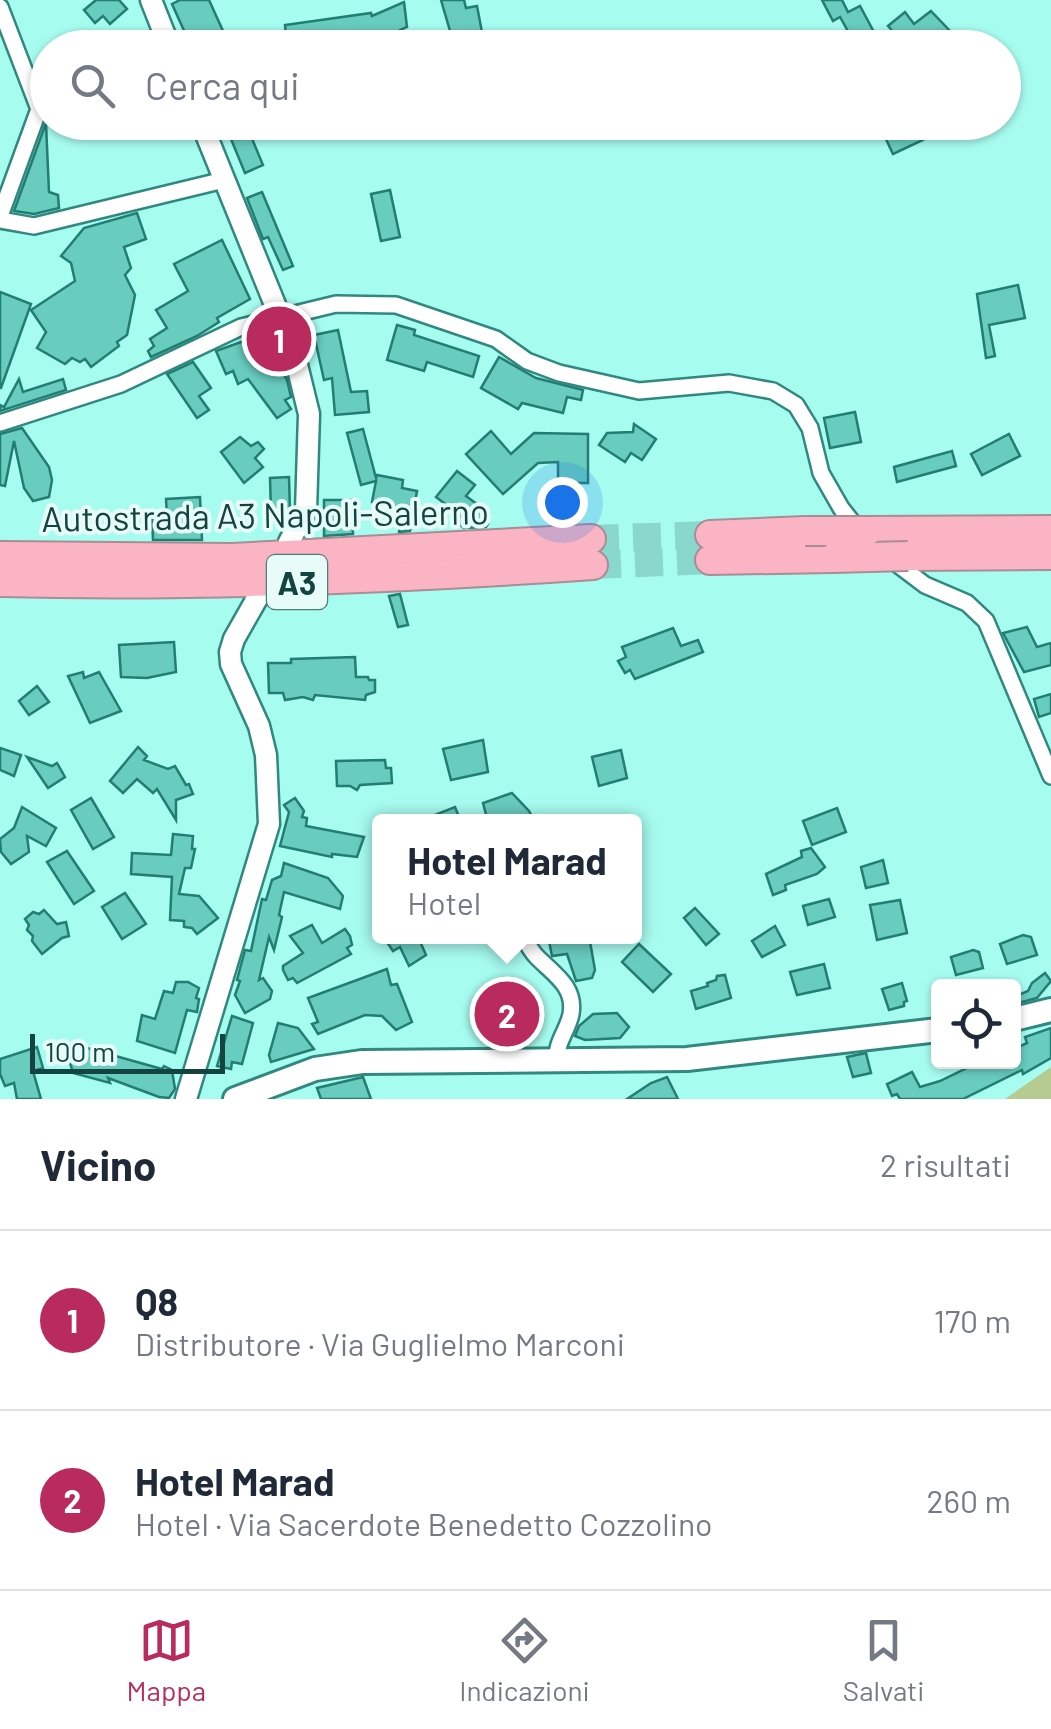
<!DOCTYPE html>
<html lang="it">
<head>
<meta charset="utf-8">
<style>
  :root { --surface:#fff; --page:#f6f6f7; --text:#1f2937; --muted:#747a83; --line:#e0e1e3; --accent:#b92b5d }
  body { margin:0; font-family:Barlow,sans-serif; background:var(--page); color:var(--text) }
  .controls { position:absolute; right:30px; bottom:30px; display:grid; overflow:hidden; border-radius:10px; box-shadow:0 2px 8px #0004 }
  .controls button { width:90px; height:90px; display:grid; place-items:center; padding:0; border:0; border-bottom:2px solid var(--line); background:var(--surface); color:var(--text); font:50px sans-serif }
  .scale { position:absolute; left:30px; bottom:25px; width:195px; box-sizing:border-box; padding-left:10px; border:5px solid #13443f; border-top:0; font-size:28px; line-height:35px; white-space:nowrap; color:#13443f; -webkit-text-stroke:8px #e7fbf8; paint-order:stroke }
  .you { position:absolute; left:562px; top:502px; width:35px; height:35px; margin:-25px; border:8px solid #fff; border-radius:50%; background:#1a73e8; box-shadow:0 0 0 15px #1a73e833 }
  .badge { display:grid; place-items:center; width:65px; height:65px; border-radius:50%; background:var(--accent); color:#fff; font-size:32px; font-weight:700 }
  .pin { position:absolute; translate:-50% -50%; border:5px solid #fff; box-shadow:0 2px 10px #0006 }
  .popup { position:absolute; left:372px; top:814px; width:270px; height:130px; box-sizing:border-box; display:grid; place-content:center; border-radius:10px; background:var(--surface); filter:drop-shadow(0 2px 8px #0005); font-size:32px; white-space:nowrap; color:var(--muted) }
  .popup b { font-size:38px; color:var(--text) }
  .popup::after { content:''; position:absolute; left:50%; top:100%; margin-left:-20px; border:20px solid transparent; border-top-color:var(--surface) }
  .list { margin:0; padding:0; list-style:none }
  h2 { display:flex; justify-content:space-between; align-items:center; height:130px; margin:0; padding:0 40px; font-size:42px }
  h2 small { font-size:32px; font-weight:400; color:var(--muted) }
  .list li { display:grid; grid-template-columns:65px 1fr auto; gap:30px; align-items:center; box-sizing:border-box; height:180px; padding:0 40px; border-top:2px solid var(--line) }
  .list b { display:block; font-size:38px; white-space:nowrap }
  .list p { margin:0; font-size:32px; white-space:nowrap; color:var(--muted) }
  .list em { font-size:32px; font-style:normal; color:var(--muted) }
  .icon { flex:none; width:55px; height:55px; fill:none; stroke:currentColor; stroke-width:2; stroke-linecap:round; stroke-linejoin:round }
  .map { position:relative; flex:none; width:1051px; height:1099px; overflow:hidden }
  .search { position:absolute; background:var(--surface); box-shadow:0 2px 8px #0004; left:30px; right:30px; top:30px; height:110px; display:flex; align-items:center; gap:25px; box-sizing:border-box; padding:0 35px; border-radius:55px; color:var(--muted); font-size:38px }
  .sheet { height:490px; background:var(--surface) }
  nav { display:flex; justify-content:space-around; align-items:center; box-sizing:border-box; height:140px; border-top:2px solid var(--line); background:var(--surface); font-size:28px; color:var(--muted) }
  nav a { display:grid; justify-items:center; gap:5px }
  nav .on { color:var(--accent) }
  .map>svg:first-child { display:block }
</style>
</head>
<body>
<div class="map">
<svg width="1051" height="1099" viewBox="0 0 1051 1099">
  <rect width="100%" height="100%" fill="#a7fcf0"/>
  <polygon fill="#b5cb90" points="1051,1067 1051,1099 1005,1099"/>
  <g fill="#68ccbf" stroke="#227d73" stroke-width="2.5">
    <polygon points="96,0 119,0 127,9 110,24 103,16 95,23 84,10"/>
    <polygon points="180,0 209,0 223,31 191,46 172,4"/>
    <polygon points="441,0 464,0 466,8 477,6 485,48 455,48"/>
    <polygon points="822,0 842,0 848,12 860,6 875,34 870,37 873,42 863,48 827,48 850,35 840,17 833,21"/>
    <polygon points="404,2 407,27 400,30 402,48 281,48 280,37 286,35 285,25 371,13 372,16"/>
    <polygon points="931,11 951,32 936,48 929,48 922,39 907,48 888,26 905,12 914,24"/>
    <polygon points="224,122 245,122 263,165 245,173"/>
    <polygon points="878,122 915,122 923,140 893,154"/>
    <polygon points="46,123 49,192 58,195 59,208 34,214 14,211"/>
    <polygon points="390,190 400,237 381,241 371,194"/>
    <polygon points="262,192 293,266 283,270 268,237 263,239 247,198"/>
    <polygon points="137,213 146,239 124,247 131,268 125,275 135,295 127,335 117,342 119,346 91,367 85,359 80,362 72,358 65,364 37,348 46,332 31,310 75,281 71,263 61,256 84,228"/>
    <polygon points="222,240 250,299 217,318 219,322 197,336 151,357 148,351 154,346 150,339 167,328 156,310 188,291 174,264"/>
    <polygon points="1018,285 1025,318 989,325 995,356 986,358 977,294"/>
    <polygon points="0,292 31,304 1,388 0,388"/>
    <polygon points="397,325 415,330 414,335 479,356 473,377 427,362 424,371 387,360"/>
    <polygon points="338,330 351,392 367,391 369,412 335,415 332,378 324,380 314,335"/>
    <polygon points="266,333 269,340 273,338 279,354 274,356 287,380 291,397 285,400 291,409 277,418 248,379 238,384 233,371 226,374 216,351"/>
    <polygon points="499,357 536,378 583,390 581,400 567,397 563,413 522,403 518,409 481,388"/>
    <polygon points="193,362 211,388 199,396 209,410 197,418 167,374"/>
    <polygon points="19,379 23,392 63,379 66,390 0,411 0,405 4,407"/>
    <polygon points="855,412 861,442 830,448 824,418"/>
    <polygon points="634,424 656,439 642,460 631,453 625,462 599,445 607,433 633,432"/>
    <polygon points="22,428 49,467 52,480 49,497 33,501 24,488 14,441 5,486 0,485 0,434"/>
    <polygon points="363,429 376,478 377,475 403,480 402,488 417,491 410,531 399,532 403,508 372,502 376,481 361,485 347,433"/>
    <polygon points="491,431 511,454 534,433 588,434 588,483 558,483 558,462 538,463 503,494 466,454"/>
    <polygon points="1009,434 1020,456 982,475 971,454"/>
    <polygon points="240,437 251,446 258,442 264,449 255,458 263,467 244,483 221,452"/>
    <polygon points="952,451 956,466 897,482 894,467"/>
    <polygon points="457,471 475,485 466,496 489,513 484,520 488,524 486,527 464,528 456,522 461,516 436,497"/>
    <polygon points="289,477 290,511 271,513 270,478"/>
    <polygon points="200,497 202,540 153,540 152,516 167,516 166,499"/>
    <polygon points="324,500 352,500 353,534 324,536"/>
    <polygon points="400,594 408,625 398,627 389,596"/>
    <polygon points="1027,627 1037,647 1051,643 1051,665 1024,672 1003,633"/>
    <polygon points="673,628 681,646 698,640 703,652 635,679 630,670 625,673 618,661 626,657 622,647"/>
    <polygon points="174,642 176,672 147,678 121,677 119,645"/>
    <polygon points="355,657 356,677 368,677 369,680 375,680 375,692 366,695 365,700 315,695 313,700 303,697 285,700 283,693 269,693 268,663 291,663 291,659"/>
    <polygon points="83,672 84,678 99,672 121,711 90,723 68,676"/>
    <polygon points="37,686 49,702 29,715 19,701"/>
    <polygon points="1051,694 1051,713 1039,717 1034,699"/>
    <polygon points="483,740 488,772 451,780 443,749"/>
    <polygon points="138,747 147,756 144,760 168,769 175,766 186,785 189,784 193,794 176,800 176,820 157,789 153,793 137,779 123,793 110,781"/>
    <polygon points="0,748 21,755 14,776 0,770"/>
    <polygon points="621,750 627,778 599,786 592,757"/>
    <polygon points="27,757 52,766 57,763 65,777 48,788"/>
    <polygon points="385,760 386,768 391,768 392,783 360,785 357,790 350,786 337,786 336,761"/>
    <polygon points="512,793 529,811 535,822 488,822 483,803"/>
    <polygon points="91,798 114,837 93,849 71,810"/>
    <polygon points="295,798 304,811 302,817 307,818 306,826 364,837 357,857 332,854 332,857 280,846 289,812 284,805"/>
    <polygon points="22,807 56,828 46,846 27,836 29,852 11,864 1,852 0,839 14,828"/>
    <polygon points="455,807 461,822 419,822 419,821"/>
    <polygon points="837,808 846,832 812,845 803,821"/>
    <polygon points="173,834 193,836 192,849 195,849 191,868 185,868 179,894 199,896 218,918 197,934 192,928 184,927 184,921 170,920 172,877 131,874 132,853 171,855"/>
    <polygon points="811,848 825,867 817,874 785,885 786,890 773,895 766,874 802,857 801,851"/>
    <polygon points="67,851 94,891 74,904 47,862"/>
    <polygon points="883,860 888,883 866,888 861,867"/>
    <polygon points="284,863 328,878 343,896 340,909 284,892 279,915 282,917 274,950 269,937 259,980 263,978 272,991 270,999 245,1013 235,995 240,981 237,980 245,950 251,951 262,899 266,900 272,880 281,876"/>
    <polygon points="125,893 146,924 122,939 102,907"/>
    <polygon points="829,899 835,917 808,925 803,906"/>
    <polygon points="900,900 907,933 877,940 870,905"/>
    <polygon points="695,908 719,934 706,945 684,918"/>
    <polygon points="44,910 57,924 66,922 69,936 62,938 42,954 32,941 33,936 27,930 29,925 25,919 33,912 39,914"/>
    <polygon points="312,925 322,943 345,929 350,936 352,945 347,948 351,954 297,983 293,978 288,980 283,970 283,966 303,953 290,936"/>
    <polygon points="775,926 785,945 762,957 752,941"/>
    <polygon points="1023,935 1031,937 1037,955 1007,964 1000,944"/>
    <polygon points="383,936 424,936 419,939 426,955 409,966 400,947 393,951"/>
    <polygon points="571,936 589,936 595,970 592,978 576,981 567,954 552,956 549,941"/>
    <polygon points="639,944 671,974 653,992 622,962"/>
    <polygon points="973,950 979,952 983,968 956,975 951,957"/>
    <polygon points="824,964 830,988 797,995 790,972"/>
    <polygon points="387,969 391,985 397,984 412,1022 396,1030 382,1016 365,1015 318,1034 312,1024 318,1022 308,998"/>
    <polygon points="1045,973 1051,981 1037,998 1014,1004 1014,997 1028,991 1032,983"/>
    <polygon points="725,975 731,998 696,1009 691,991 708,986 707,983 716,980 717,976"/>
    <polygon points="176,982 188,982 199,988 196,998 199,999 197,1012 187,1010 175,1053 137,1041 142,1015 155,1019 164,991 173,993"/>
    <polygon points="902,983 907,1001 904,1002 904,1006 889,1010 882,989"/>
    <polygon points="510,988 526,1017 521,1020 532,1040 523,1045 513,1025 508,1028 506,1024 490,1033 479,1013 485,1009 483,1004"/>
    <polygon points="617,1013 629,1027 620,1038 585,1040 575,1036 579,1026 593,1014"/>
    <polygon points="232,1016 253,1023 242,1064 232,1062 231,1069 217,1066"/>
    <polygon points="278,1023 298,1028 314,1049 271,1062 269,1055"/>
    <polygon points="1051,1028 1051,1058 1023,1074 1022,1070 963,1099 900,1099 897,1094 892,1096 887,1084 912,1072 920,1087 940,1081 979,1062 1018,1062 1014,1049 1027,1043 1025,1037"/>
    <polygon points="37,1047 43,1068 33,1071 41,1099 17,1099 14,1083 5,1086 0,1074 0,1059"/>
    <polygon points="87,1048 162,1069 164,1066 172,1070 175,1089 169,1098 159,1097 108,1078 110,1083 73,1073 69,1059"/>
    <polygon points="866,1053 871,1073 853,1077 847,1057"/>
    <polygon points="363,1077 371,1099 321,1099 317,1088"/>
    <polygon points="667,1077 678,1099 627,1099 651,1083"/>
  </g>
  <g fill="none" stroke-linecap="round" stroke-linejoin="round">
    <g stroke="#89d7cd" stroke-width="28" stroke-dasharray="28 14" stroke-linecap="butt">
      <polyline points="591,539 710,535"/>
      <polyline points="593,565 710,560"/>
    </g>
    <g stroke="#30887e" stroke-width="20">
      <g id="minor">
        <polyline points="0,7 39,109 0,216"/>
        <polyline points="0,220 34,226 224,180"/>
        <polyline points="0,423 121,384 241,327 336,304 396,305 496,339 527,361 559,373 639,391 729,383 773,391 796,405 810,428 821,473 841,508 860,532"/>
        <polyline points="892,560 925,585 967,603 986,621 1051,776"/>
        <path d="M 523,936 C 527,943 531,951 536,956 C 552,973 576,986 571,1014 C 568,1030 556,1042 557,1059"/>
      </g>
    </g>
    <g stroke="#30887e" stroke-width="25">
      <g id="tertiary">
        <polyline points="151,0 170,48"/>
        <polyline points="201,122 280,317 297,365 309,414 306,511 289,542"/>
        <polyline points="186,1099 269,824 266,755 259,726 231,664 230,652 234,639 259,595"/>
      </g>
    </g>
    <g stroke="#30887e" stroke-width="28">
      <g id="secondary">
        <polyline points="1014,1019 1051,1010"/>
        <polyline points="235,1099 315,1069 362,1062 687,1059 938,1030"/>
      </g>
    </g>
    <g stroke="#a98d95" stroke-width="32">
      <g id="motorway">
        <polyline points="867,531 1051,530"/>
        <polyline points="710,535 805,531"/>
        <polyline points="0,556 232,558 591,539"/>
        <polyline points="908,556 1051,555"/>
        <polyline points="710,560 833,558"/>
        <path d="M 0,582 C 198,587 395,579 593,565"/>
      </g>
    </g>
    <use href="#minor" stroke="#fff" stroke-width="15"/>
    <use href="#tertiary" stroke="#fff" stroke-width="20"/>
    <use href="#secondary" stroke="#fff" stroke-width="22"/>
    <use href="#motorway" stroke="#fab4c3" stroke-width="28"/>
    <g stroke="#a98d95" stroke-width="32" stroke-linecap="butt">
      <g id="motorway-bridge">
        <polyline points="805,531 867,531"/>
        <polyline points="833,558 908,556"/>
      </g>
    </g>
    <use href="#motorway-bridge" stroke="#fab4c3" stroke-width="28"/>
  </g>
  <g text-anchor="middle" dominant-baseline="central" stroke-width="8" stroke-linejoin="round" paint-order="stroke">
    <rect fill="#e7fbf8" stroke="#537b76" stroke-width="2.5" x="267" y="555" width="60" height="54" rx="8"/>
    <g font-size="32" font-weight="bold" fill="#13443f">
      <text x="297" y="582">A3</text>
    </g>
    <g font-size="35" fill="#13443f" stroke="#e7fbf8">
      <text transform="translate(265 514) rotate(-1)">Autostrada A3 Napoli-Salerno</text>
    </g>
  </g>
</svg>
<div class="controls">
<button><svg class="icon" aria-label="locate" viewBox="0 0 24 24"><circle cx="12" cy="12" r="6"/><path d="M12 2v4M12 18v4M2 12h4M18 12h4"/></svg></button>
</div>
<div class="scale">100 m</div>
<div class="you"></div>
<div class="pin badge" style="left:279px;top:339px">1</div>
<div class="pin badge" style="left:507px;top:1014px">2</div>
<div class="popup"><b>Hotel Marad</b>Hotel</div>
<div class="search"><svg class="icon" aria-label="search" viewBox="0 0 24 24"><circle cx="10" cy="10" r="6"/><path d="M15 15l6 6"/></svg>Cerca qui</div>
</div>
<section class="sheet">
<h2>Vicino<small>2 risultati</small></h2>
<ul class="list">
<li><span class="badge">1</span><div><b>Q8</b><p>Distributore · Via Guglielmo Marconi</p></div><em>170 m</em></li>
<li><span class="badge">2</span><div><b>Hotel Marad</b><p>Hotel · Via Sacerdote Benedetto Cozzolino</p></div><em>260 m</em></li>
</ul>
</section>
<nav>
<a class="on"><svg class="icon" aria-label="map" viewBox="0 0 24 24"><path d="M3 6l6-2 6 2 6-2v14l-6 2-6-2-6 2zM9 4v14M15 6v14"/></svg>Mappa</a>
<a><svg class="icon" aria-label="directions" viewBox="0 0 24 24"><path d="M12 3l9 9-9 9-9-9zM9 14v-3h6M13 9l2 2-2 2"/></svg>Indicazioni</a>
<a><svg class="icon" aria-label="saved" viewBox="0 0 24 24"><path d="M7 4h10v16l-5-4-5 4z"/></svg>Salvati</a>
</nav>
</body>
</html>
